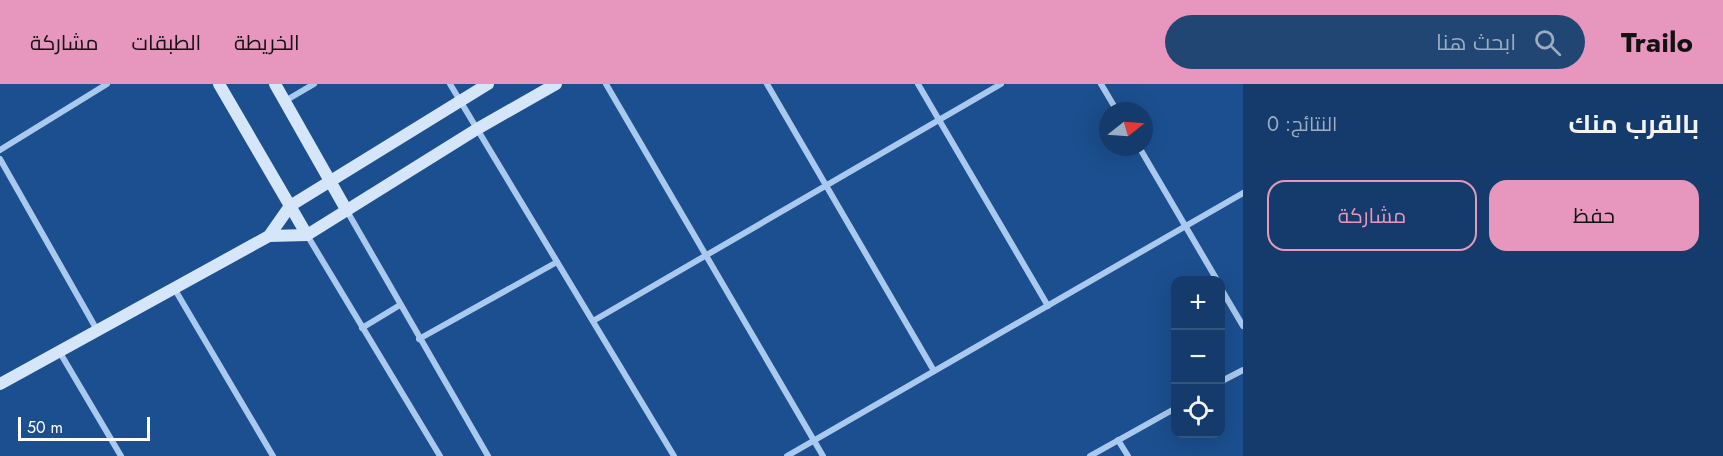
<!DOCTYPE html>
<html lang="ar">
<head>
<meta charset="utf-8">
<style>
  :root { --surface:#143b6b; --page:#214673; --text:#f1f3f6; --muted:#9dadc1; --line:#33557e; --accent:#e797bd }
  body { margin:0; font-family:Jost,Cairo,sans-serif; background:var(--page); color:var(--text); direction:rtl }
  .controls { position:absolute; right:18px; bottom:18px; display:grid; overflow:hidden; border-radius:12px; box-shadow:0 6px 24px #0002 }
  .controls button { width:54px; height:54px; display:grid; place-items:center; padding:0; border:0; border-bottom:2px solid var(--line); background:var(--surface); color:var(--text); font:30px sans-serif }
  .compass { position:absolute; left:1099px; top:18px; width:54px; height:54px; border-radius:50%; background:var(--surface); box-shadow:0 6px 24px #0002; rotate:73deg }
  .scale { position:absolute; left:18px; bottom:15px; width:132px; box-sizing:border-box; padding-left:6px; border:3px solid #fff; border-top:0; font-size:16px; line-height:21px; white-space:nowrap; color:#fff; -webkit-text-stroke:4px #1b4f8f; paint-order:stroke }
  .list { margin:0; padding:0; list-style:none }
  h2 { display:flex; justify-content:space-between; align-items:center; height:78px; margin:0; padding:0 24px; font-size:26px }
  h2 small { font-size:20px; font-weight:400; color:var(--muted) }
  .actions { display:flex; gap:12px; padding:18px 24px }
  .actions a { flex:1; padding:14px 0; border:2px solid var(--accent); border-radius:18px; text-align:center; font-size:21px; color:var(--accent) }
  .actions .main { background:var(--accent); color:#111 }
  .icon { flex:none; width:33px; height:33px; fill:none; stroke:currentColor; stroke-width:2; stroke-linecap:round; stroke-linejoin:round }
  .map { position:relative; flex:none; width:1243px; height:372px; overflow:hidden; direction:ltr }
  header { display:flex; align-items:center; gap:36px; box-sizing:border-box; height:84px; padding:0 30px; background:var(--accent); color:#111 }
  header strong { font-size:28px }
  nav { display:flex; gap:33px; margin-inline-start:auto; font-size:21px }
  .search { width:420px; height:54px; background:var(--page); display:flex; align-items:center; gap:15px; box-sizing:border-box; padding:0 21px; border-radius:33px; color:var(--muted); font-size:22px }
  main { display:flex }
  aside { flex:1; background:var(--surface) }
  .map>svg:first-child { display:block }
</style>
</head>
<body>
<header>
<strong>Trailo</strong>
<div class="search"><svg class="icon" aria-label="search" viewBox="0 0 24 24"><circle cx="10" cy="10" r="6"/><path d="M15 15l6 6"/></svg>ابحث هنا</div>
<nav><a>الخريطة</a><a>الطبقات</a><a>مشاركة</a></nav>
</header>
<main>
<aside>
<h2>بالقرب منك<small>النتائج: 0</small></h2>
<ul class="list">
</ul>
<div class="actions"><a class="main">حفظ</a><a>مشاركة</a></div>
</aside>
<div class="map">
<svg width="1243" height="372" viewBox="0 0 1243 372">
  <rect width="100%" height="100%" fill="#1b4f8f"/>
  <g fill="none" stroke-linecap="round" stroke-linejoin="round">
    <g stroke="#a9c9ee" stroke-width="6">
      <polyline points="450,0 674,372"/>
      <polyline points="606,0 823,372"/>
      <polyline points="767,0 934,287"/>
      <polyline points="918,0 1048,222"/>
      <polyline points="1101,0 1117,27"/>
      <polyline points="285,17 314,0"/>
      <polyline points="1139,63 1217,196"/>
      <polyline points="0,66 107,0"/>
      <polyline points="0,75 97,246"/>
      <polyline points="347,127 488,372"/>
      <polyline points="307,151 440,372"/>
      <polyline points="1220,203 1243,242"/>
      <polyline points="174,204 273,372"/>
      <polyline points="593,237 1001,0"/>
      <polyline points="362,244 400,221"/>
      <polyline points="419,255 557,178"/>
      <polyline points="59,267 121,372"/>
      <polyline points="1220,298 1243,286"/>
      <polyline points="1118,356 1128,372"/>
      <polyline points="787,372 1243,109"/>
      <polyline points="1090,372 1176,324"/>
    </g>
    <g stroke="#d6e6fa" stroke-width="12">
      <polyline points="219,0 307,151"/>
      <polyline points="275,0 347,127"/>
      <polyline points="269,152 307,151 477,45 556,0"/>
      <polyline points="0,300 269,152 290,122 488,0"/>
    </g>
  </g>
</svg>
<div class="controls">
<button>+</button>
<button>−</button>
<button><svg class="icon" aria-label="locate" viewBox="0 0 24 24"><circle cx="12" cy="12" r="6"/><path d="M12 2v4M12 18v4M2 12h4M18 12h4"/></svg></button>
</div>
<svg class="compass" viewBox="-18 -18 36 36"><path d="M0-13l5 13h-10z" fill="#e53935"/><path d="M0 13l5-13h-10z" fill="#9dadc1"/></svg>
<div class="scale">50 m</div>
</div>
</main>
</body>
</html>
